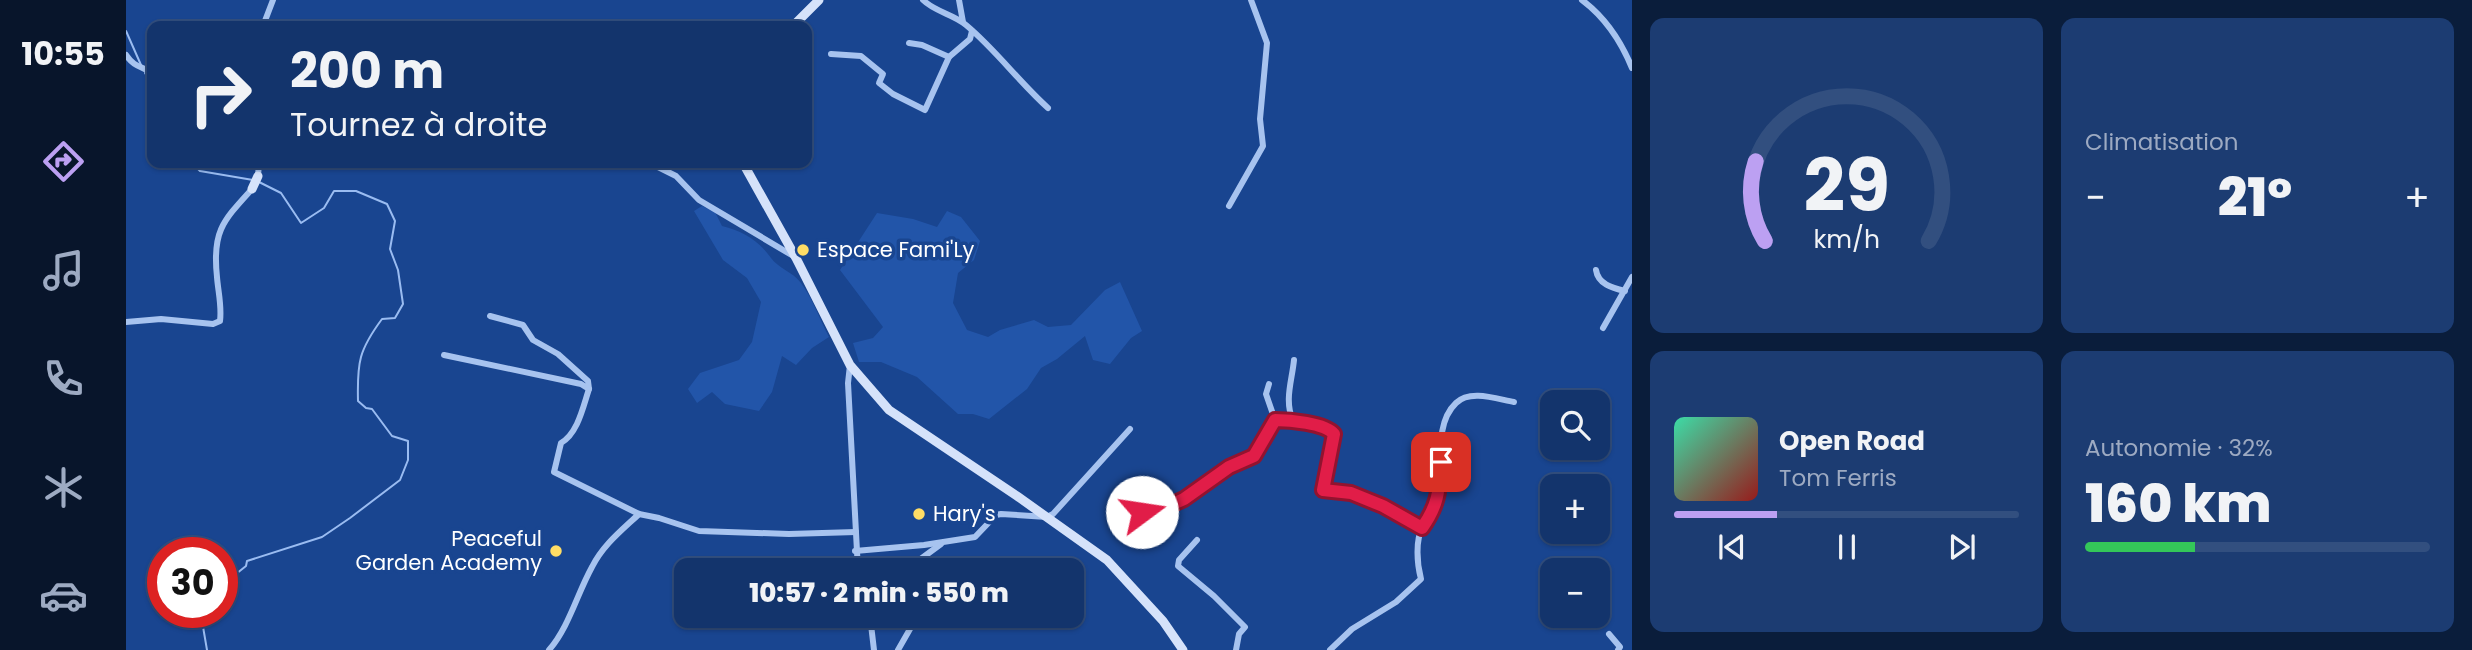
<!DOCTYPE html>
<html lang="fr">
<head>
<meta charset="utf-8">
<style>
	:root { --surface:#13346c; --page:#1c3c72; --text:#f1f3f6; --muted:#9daac2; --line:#324f7f; --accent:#bca0f2 }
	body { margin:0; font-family:Poppins,sans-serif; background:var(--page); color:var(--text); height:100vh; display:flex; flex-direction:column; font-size:26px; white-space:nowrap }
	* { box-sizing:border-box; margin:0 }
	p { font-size:23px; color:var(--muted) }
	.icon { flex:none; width:38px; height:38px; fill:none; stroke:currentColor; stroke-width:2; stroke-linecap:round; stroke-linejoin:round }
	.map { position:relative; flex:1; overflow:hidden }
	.sheet { display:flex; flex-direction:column; gap:18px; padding:18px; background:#0a1d3b; width:840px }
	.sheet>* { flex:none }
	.guide { position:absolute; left:21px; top:21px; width:665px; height:147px; border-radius:14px; box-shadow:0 2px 5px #0004,0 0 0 2px var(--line); background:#13346c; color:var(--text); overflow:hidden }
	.tools { position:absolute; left:1414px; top:390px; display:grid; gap:14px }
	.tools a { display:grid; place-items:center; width:70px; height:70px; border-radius:14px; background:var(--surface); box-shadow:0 2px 5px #0004,0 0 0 2px var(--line); font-size:35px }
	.speed { position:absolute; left:21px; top:537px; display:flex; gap:14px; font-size:35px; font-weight:700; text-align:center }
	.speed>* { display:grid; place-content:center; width:91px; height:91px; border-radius:50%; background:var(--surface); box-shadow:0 2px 5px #0004,0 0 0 2px var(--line); line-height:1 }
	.speed .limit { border:10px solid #d22; background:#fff; color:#111 }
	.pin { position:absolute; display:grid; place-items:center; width:60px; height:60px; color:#fff; margin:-30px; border-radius:14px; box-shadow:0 4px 10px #0006 }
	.me { position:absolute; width:77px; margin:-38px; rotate:76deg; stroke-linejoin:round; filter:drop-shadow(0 0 5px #0008) }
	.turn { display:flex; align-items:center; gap:24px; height:147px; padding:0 28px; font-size:32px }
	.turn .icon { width:91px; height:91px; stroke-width:2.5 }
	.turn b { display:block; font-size:49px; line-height:60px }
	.big { font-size:52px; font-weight:800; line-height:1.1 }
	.sheet .widget { flex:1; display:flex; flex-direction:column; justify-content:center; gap:10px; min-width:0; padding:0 24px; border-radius:14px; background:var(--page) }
	.sheet .dial { align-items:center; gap:0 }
	.dial svg { height:182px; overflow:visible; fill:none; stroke:var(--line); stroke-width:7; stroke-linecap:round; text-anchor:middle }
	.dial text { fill:var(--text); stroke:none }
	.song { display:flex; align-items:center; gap:21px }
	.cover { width:84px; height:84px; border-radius:10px; background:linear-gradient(135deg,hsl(160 70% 55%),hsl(0 70% 35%)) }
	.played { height:7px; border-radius:4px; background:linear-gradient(90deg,var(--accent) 30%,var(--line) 30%) }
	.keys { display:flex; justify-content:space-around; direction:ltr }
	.heat { display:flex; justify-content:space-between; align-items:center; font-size:38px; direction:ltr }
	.charge { height:10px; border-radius:5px; background:linear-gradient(90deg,#34c759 32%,var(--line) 0) }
	.sheet .tiles { flex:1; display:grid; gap:18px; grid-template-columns:repeat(2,1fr) }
	.trip { position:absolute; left:548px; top:558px; width:410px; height:70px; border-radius:14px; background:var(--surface); box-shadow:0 2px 5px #0004,0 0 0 2px var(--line); font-weight:800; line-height:70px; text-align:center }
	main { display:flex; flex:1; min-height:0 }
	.tabs { display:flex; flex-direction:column; width:126px; justify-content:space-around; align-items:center; background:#08152b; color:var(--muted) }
	.tabs .icon { width:49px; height:49px }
	.tabs .selected { color:var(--accent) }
	.tabs b { font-size:32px; color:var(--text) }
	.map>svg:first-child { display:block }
	.green { fill:#2255a9 }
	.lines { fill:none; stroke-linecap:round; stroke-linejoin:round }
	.stream { stroke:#9abcf1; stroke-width:2 }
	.street { stroke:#a7c3ef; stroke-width:6 }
	.secondary { stroke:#d5e2fa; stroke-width:9 }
	.route-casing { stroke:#92132f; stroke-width:18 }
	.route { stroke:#e11d48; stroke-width:12 }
	.poi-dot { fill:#ffdd65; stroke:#194590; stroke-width:2.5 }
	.labels { text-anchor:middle; stroke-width:7; stroke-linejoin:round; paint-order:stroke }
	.poi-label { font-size:21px; fill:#fff; stroke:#194590; text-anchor:start }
</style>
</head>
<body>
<main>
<nav class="tabs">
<b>10:55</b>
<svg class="icon selected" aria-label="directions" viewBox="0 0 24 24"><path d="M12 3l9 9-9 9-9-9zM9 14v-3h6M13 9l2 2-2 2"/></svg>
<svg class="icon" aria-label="music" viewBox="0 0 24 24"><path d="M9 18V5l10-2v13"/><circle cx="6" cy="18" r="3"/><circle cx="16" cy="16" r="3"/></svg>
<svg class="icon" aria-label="phone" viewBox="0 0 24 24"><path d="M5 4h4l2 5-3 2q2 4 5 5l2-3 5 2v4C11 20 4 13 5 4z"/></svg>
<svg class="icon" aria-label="climate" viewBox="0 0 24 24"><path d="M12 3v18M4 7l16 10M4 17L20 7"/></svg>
<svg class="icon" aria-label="car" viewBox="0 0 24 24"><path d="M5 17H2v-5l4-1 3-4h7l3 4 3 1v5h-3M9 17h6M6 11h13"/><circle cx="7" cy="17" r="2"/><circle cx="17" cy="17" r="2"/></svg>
</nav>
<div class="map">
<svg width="1506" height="650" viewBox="0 0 1506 650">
	<rect width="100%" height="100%" fill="#194590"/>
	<g class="green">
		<path d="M576,206L589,212L596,226C617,231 633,241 645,258C652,268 667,272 675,283C687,299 694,320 703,337L686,348L670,365L656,356L646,392L633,411L599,404L586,392L571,403L562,389L574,373L613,360L626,342L635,302L621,278L597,260L568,211Z"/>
		<polygon points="821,211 835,217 854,241 848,260 832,273 827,303 841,330 862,337 874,330 908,320 922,327 945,325 979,290 994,282 1016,331 1005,338 984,364 967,360 959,336 931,359 915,368 901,389 863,419 847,414 832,414 791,377 755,362 733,362 727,343 747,338 757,327 714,270 751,213 787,219 811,227"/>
	</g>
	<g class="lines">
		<g class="stream">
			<polyline points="0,31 15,65"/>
			<polyline points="19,73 26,84"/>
			<polyline points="66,163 74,171 127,180"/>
			<path d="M96,579L110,574L120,566L121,561L196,537L224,518L274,480L282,460V441L266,436L246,409L240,408L232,401C231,362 233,350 256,319L269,318L277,304L272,270L264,249L269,221L261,204L230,191H208L198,208L175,223L155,193L133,182"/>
			<polyline points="72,612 75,615 81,650"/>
		</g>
		<g class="street">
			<path d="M797,0C809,12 827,14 840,25C870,50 893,82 922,108"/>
			<polyline points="833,0 837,22"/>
			<path d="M1456,0C1480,18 1495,41 1506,68"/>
			<polyline points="137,26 147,0"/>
			<polyline points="783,43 796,45 823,57"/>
			<polyline points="705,54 735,56 757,74 753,83 767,94 799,110 823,57 844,39 846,31"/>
			<path d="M0,55C10,70 19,65 26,75"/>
			<polyline points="524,163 550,176 573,200 669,257"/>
			<polyline points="324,165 326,163"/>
			<polyline points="132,176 133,163"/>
			<polyline points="1103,206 1137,146 1134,119 1141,43 1125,0"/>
			<path d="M1470,270C1472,284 1486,288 1499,291"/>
			<path d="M364,316L397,325L407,340L432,354L462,381L463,389C457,407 452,433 435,443L428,472L513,514L533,518L573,531L663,534L730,532"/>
			<path d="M0,322L35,319L87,324L94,321C96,306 92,291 91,277C86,231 97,221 126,189"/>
			<polyline points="1477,328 1506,277"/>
			<polyline points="318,355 455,384 463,389"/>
			<path d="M1168,360C1166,381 1158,400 1167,421L1204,429L1208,434L1197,490L1225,493L1257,506L1296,528"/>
			<polyline points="724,365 722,383 732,570"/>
			<polyline points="1143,384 1140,394 1149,420 1167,421"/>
			<polyline points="996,514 1036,509 1058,499 1103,467 1128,456 1149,420"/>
			<polyline points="1071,540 1053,560 1052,566 1088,596 1119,627 1113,634 1110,650"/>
			<polyline points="729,551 798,545 849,537 870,515 875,514 921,517 927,514 1004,429"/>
			<polyline points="791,570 796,558 815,544"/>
			<polyline points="744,616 748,650"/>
			<polyline points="1483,634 1494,647 1492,650"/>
			<path d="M423,650C443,627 451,594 466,567C477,545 495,531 513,514"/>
			<polyline points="772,650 784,629 785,616"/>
			<path d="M1204,650L1226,629L1270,602L1295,579C1291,564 1289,540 1297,526C1303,516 1310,509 1313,497C1319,468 1306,426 1330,403C1344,389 1371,399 1388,402"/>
		</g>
		<g class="secondary">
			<polyline points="667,26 693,0"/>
			<polyline points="617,163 670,258 724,365 763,410 891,496 981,560 1037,621 1057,650"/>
			<polyline points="126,189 132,176"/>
		</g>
	</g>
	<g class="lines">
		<defs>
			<path id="route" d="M1016,512L1036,509L1058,499L1103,467L1128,456L1149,420C1163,420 1199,423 1208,434L1197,490L1225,493L1257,506L1296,528C1313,504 1313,490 1315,462"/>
		</defs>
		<use href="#route" class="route-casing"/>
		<use href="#route" class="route"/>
	</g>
	<g class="poi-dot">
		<circle cx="677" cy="250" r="7"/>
		<circle cx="793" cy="514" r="7"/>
		<circle cx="430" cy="551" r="7"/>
	</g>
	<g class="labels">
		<g class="poi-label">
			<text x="691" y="257">Espace Fami'Ly</text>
			<text x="807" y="521">Hary's</text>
			<text x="416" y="546" text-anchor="end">Peaceful<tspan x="416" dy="24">Garden Academy</tspan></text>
		</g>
	</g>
</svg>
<div class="tools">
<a><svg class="icon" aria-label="search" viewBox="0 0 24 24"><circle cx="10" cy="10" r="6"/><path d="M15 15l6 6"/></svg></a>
<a>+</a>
<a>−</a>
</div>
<div class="speed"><div class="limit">30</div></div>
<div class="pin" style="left:1315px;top:462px;background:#d93025"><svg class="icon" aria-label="arrive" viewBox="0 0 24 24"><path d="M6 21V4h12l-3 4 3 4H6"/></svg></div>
<svg class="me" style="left:1016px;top:512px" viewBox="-20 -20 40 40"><circle r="19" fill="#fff"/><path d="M0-13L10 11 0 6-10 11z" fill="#e11d48"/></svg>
<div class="trip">10:57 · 2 min · 550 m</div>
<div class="guide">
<div class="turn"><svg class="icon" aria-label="right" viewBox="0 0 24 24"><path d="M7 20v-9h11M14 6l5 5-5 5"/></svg><div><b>200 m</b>Tournez à droite</div></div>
</div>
</div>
<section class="sheet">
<div class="tiles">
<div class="widget dial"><svg viewBox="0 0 100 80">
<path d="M14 69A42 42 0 1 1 86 69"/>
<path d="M14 69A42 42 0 0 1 10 34" stroke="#bca0f2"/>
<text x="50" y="56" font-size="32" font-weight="700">29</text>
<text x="50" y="72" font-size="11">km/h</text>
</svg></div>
<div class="widget"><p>Climatisation</p>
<div class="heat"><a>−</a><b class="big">21°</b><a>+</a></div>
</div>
<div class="widget">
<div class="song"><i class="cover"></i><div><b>Open Road</b><p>Tom Ferris</p></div></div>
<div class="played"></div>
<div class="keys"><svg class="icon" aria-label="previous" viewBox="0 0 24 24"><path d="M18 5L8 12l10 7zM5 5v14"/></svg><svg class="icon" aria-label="pause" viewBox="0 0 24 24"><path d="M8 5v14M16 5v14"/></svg><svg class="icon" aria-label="next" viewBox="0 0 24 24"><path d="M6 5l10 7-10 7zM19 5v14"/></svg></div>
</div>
<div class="widget"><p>Autonomie · 32%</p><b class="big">160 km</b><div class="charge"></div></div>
</div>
</section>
</main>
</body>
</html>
